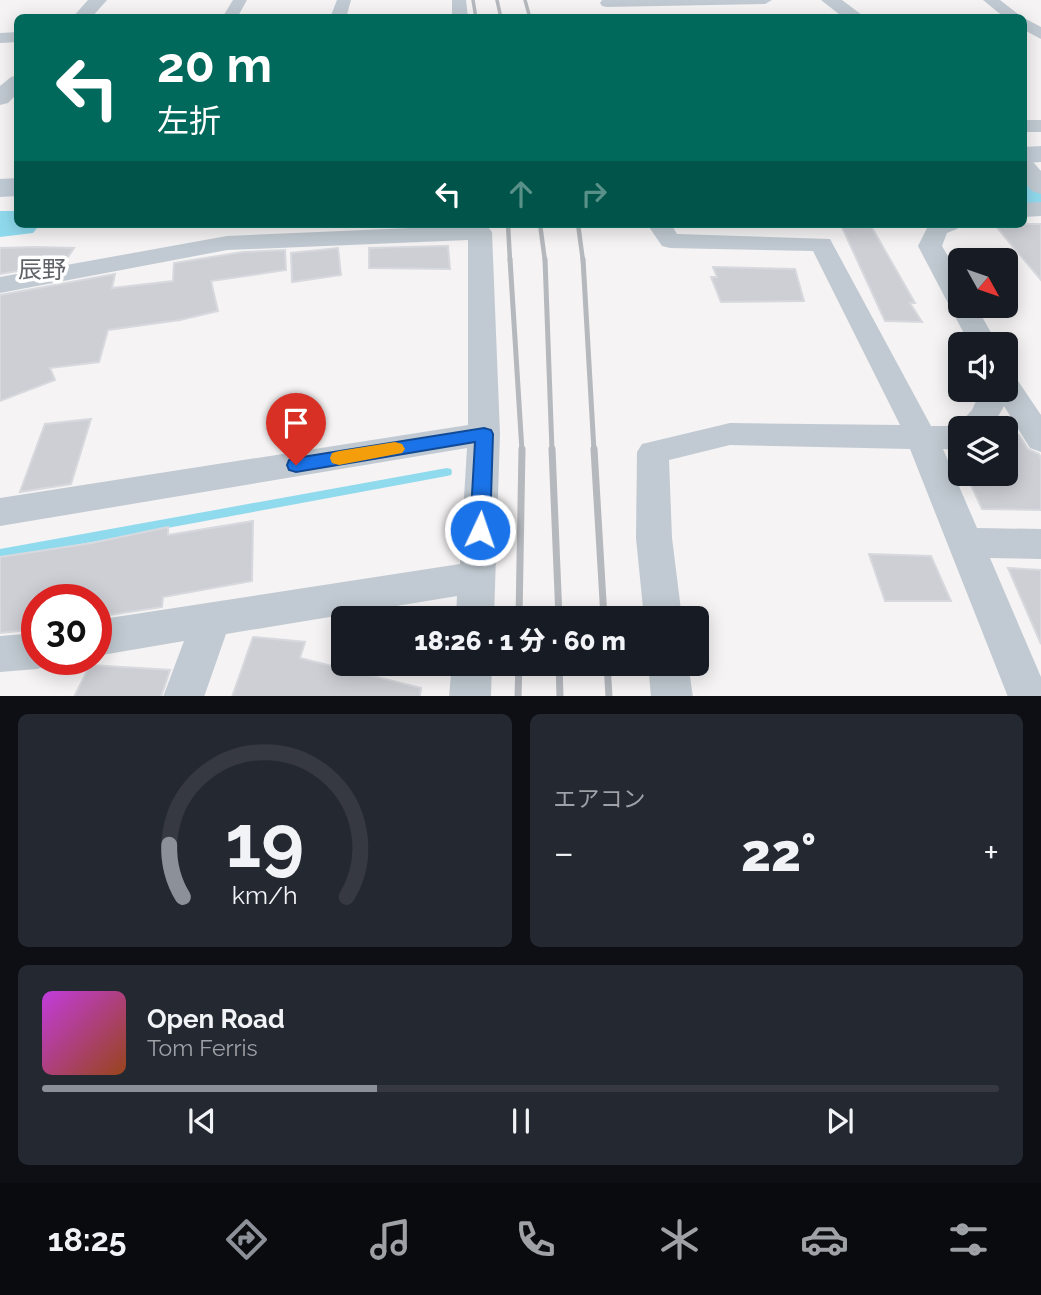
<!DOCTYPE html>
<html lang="ja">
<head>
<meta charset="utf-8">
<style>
	:root { --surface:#171b24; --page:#242831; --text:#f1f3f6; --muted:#9ea1a6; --line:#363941; --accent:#8c9099 }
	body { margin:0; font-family:Raleway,"Noto Sans JP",sans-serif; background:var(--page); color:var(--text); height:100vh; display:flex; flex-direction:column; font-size:26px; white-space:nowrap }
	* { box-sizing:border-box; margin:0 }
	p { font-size:23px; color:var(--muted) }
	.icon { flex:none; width:38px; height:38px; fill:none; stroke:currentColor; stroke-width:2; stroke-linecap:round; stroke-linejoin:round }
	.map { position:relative; height:696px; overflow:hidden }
	.panel { display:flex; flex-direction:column; gap:18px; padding:18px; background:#0d0f14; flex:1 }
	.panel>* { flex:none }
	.hud { position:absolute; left:14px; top:14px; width:1013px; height:214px; border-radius:10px; box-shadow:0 4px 18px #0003; background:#00695c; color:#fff; overflow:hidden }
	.needle { width:46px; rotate:130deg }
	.controls { position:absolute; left:948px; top:248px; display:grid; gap:14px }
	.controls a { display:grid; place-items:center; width:70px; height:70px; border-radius:10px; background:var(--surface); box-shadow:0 4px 18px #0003; font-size:35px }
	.speed { position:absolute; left:21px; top:584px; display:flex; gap:14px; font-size:35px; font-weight:700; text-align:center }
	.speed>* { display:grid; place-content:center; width:91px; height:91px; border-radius:50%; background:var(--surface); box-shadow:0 4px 18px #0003; line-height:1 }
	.speed .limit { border:10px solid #d22; background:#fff; color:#111 }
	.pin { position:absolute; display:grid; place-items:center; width:60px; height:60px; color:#fff; margin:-72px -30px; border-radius:50% 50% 50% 0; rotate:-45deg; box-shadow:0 0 7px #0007 }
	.pin .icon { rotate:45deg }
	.me { position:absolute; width:77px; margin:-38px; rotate:3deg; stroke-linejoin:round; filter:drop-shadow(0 0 5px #0008) }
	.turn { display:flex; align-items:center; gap:24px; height:147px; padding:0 28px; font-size:32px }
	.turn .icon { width:91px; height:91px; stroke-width:2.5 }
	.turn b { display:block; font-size:49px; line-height:60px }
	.lanes { display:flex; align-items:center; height:66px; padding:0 28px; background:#0003; justify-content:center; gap:35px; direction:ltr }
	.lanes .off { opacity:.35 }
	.big { font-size:52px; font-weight:800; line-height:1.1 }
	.panel .card { flex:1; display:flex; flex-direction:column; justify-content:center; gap:10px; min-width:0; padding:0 24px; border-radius:10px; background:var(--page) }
	.panel .dial { align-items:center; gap:0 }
	.dial svg { height:182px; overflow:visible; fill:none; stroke:var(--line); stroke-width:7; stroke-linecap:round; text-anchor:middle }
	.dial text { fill:var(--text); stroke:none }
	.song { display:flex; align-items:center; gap:21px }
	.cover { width:84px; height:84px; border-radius:10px; background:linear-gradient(135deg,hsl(290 70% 55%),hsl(20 70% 35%)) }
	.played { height:7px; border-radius:4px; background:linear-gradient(90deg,var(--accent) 35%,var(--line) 35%) }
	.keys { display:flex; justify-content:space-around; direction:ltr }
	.heat { display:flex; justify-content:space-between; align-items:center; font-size:38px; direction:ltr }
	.panel .tiles { flex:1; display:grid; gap:18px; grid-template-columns:1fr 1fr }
	.card:last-child { grid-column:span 2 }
	.trip { position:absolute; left:331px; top:606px; width:378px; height:70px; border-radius:10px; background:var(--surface); box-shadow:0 4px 18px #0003; font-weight:800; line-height:70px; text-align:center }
	.tabs { display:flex; height:112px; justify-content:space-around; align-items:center; background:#090b0e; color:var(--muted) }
	.tabs .icon { width:49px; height:49px }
	.tabs .current { color:var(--accent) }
	.tabs b { font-size:32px; color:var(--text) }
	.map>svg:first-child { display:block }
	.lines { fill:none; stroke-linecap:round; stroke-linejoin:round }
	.stream { fill:#90daee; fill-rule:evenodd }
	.river { fill:#90daee; fill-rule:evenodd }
	.building { fill:#cdcfd5; stroke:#d7d9de; stroke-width:2 }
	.minor { fill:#c1cad2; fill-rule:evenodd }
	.tertiary { fill:#c1cad2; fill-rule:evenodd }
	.secondary { fill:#c1cbd6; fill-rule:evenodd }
	.rail-far3 { stroke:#b5b8bd; stroke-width:3.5 }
	.rail-far2 { stroke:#b5b8bd; stroke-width:4.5 }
	.rail-far1 { stroke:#b5b8bd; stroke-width:5 }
	.rail { stroke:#b5b8bd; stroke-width:7 }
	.route { fill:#1a73e8; stroke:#114b97; stroke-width:2 }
	.slow { fill:#f59e0b }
	.labels { text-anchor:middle; stroke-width:7; stroke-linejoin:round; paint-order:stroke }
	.neighbourhood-label { font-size:24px; fill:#5f6368; stroke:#fff }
</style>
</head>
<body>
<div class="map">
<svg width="1041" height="697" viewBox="0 0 1041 697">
	<rect width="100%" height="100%" fill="#f5f3f3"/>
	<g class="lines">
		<polygon class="stream" points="447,468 451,469 452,472 451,475 447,476 0,559 0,549"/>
		<g class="river">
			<polygon points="1041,182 1041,206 1024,207 1024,183"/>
			<polygon points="0,211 18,211 18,224 40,224 33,233 0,237"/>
		</g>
	</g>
	<g class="building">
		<polygon points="994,224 1041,224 1041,280"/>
		<polygon points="841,225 871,226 915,303 910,303 922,322 885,321"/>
		<polygon points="448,246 450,269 369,268 369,248"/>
		<polygon points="34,247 74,248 64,263 0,274 0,248"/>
		<polygon points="338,248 341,275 292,282 291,253"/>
		<polygon points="285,250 286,270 211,281 218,311 180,320 108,330 99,362 50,368 55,380 0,401 0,295 115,274 112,288 173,281 174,263 243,252"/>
		<polygon points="713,267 795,269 804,301 721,302 711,277 717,277"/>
		<polygon points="91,419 71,484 20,492 45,424"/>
		<polygon points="1006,435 1019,435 1028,449 1039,454 1041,458 1041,510 982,509 966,474 1006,474"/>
		<polygon points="253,521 252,581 163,597 162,607 96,617 96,600 37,600 37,629 0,633 0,557 92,543 168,527 168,535"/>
		<polygon points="869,554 931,556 951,601 885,601"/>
		<polygon points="1008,568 1041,570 1041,644"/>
		<polygon points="253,637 305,642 300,658 421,688 420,697 232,697"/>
		<polygon points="90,665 170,670 161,697 74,697"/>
	</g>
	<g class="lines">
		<g class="minor">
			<polygon points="233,0 247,0 237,18 222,18"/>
			<polygon points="337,0 351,0 346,18 330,18"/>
			<polygon points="452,0 466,0 468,18 452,18"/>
			<polygon points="602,0 772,0 765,4 607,7 602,6 600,3"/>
			<polygon points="983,0 1000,0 1023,18 1005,18"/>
			<polygon points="1024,18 1041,27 1041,39 1024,30"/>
			<polygon points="18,32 18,42 0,43 0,33"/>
			<rect x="1024" y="120" width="17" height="12"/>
			<polygon points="1041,202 1041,216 1024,217 1024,203"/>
			<polygon points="647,224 671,224 677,234 830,239 931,426 957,426 972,410 981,390 1006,390 1006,375 1016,378 1041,415 1041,452 1030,448 1004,406 991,429 961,429 961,450 943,449 977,528 1041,529 1041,559 990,558 1041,677 1041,697 1008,697 910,449 730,445 669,460 672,538 682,618 644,618 636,538 637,452 642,444 730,423 900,425 813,251 670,248 662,246"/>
			<polygon points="929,224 961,224 957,229 947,233 942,246 961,279 961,306 976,306 998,345 970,345 918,246"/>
			<polygon points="480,225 488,227 492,232 500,434 494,618 456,618 457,596 226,634 204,697 163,697 184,641 96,656 96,620 460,564 467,448 0,526 0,498 468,425 468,240 227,250 0,293 0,277 227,236"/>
			<polygon points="37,633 37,660 53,660 51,664 37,669 0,672 0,636"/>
			<polygon points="452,663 492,663 491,697 449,697"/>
			<polygon points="648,663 688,663 693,697 651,697"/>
		</g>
		<g class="tertiary">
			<polygon points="88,0 107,0 91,18 72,18"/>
			<polygon points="821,0 842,0 866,18 844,18"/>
			<polygon points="18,75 18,93 8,103 0,105 0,86 11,77"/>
			<polygon points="1024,159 1033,162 1041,171 1041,194 1032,191 1024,182"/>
		</g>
		<g class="secondary">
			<polygon points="1041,146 1041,162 1024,163 1024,147"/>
			<polygon points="18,178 18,196 0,197 0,179"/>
		</g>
		<g class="rail-far3">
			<polyline points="473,0 476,18"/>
			<polyline points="497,0 501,18"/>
			<polyline points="525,0 530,18"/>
		</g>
		<g class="rail-far2">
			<polyline points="508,224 510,261"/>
			<polyline points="540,224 545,261"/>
			<polyline points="578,224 583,261"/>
		</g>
		<g class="rail-far1">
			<polyline points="510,259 522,451"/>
			<polyline points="545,259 552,451"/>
			<polyline points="583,259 594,451"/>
		</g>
		<g class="rail">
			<polyline points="552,449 559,618"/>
			<polyline points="594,449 604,618"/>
			<polyline points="519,618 522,449"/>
			<polyline points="559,663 560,697"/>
			<polyline points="607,663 609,697"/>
			<polyline points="518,697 519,663"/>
		</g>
	</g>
	<polygon class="route" points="484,428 491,430 493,434 490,530 487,535 480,538 473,535 470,530 475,442 296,472 289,470 287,465 289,460 296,458"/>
	<polygon class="slow" points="395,442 402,444 405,449 402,453 339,465 332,463 330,458 332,453 339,451"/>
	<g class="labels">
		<g class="neighbourhood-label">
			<text x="42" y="278">辰野</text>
		</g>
	</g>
</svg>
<div class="controls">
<a><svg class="needle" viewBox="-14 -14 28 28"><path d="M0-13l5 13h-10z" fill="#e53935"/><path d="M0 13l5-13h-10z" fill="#9ea1a6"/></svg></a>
<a><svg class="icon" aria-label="sound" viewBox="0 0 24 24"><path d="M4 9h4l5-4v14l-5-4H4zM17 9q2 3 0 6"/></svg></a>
<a><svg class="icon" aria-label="layers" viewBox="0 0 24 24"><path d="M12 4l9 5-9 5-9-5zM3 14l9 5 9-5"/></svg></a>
</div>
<div class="speed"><div class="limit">30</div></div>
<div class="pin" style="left:296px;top:465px;background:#d93025"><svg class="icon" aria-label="arrive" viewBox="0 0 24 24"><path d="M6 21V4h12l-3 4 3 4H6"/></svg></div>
<svg class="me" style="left:480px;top:530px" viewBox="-20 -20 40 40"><circle r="17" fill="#1a73e8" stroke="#fff" stroke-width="3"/><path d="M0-11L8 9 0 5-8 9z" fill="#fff"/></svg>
<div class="trip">18:26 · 1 分 · 60 m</div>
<div class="hud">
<div class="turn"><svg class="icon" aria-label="left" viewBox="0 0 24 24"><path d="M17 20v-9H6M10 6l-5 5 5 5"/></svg><div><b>20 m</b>左折</div></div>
<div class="lanes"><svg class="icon" aria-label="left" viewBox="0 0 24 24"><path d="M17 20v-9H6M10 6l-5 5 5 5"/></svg><svg class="icon off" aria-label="ahead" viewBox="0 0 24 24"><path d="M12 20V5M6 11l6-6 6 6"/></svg><svg class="icon off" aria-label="right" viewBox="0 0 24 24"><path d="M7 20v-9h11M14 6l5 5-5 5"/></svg></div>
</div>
</div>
<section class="panel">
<div class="tiles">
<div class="card dial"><svg viewBox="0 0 100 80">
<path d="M14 69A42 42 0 1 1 86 69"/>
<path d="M14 69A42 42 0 0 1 8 46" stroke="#8c9099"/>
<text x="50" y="56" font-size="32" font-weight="700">19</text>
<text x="50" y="72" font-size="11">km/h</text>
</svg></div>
<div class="card"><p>エアコン</p>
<div class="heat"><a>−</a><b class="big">22°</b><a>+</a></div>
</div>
<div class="card">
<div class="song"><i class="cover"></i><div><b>Open Road</b><p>Tom Ferris</p></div></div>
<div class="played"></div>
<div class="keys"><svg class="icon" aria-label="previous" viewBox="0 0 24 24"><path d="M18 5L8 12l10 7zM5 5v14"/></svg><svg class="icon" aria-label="pause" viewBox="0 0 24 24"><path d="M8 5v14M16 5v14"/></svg><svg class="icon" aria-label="next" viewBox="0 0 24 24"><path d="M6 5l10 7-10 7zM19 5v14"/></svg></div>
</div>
</div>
</section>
<nav class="tabs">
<b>18:25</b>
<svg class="icon current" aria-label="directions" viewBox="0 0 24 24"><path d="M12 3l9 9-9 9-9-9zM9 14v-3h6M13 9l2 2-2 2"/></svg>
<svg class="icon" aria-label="music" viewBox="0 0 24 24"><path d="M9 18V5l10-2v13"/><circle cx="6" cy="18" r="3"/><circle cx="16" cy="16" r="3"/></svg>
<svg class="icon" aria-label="phone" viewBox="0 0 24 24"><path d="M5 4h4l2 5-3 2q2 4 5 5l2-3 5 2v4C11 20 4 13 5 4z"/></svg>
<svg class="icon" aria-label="climate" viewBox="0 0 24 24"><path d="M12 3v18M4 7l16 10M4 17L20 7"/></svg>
<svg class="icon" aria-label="car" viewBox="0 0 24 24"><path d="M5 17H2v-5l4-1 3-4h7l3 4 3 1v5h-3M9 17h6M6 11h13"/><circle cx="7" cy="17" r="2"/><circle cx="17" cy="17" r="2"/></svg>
<svg class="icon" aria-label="filters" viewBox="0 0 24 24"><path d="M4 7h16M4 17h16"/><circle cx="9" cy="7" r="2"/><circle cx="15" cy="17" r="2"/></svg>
</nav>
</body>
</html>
